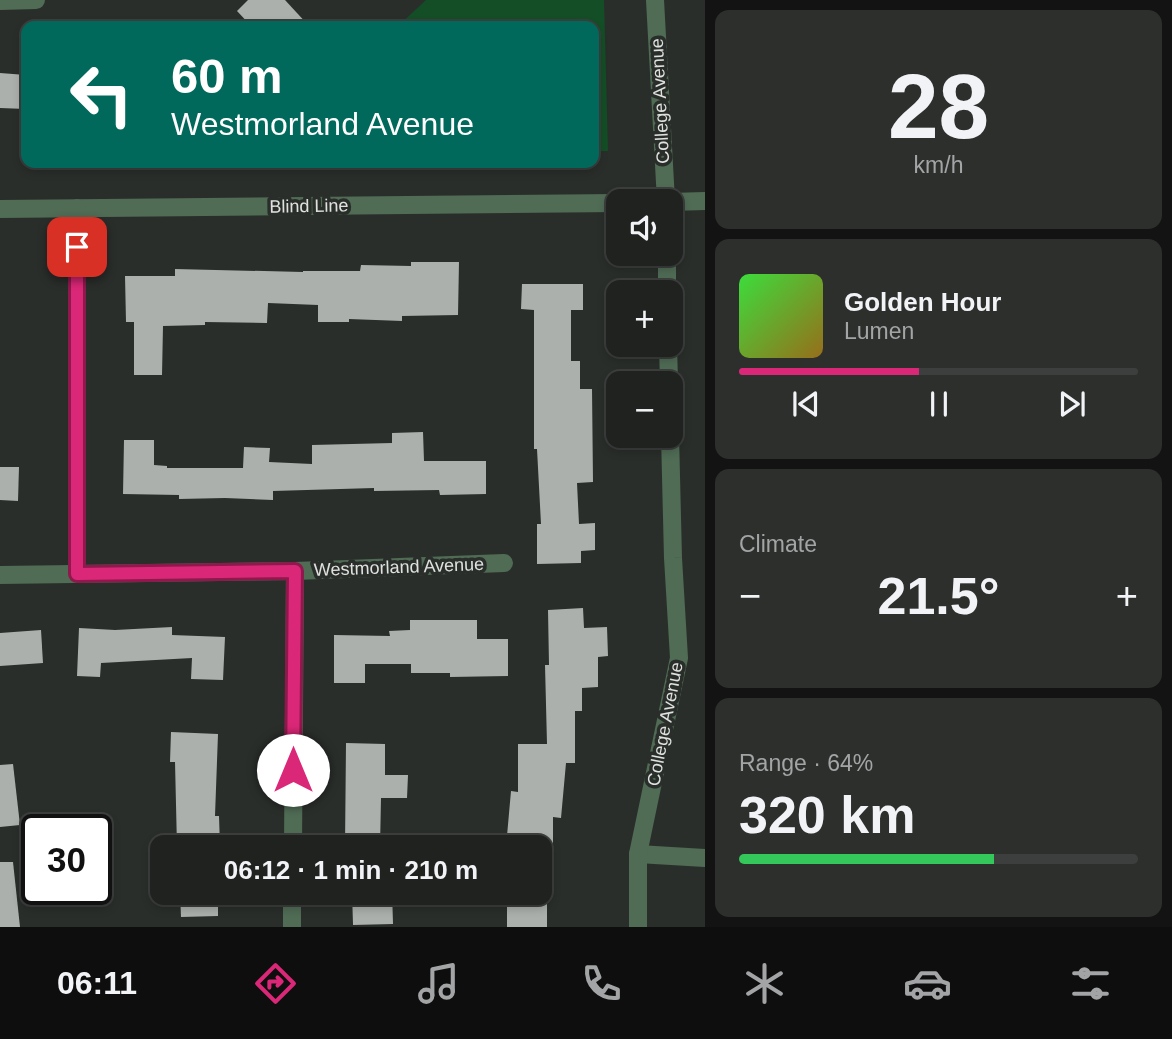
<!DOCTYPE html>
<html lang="en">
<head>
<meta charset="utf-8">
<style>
	:root { --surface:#202220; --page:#2d2f2d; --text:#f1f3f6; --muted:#a2a4a5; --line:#3d3f3e; --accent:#db2777 }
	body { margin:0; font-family:Helvetica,sans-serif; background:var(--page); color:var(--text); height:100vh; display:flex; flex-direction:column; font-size:26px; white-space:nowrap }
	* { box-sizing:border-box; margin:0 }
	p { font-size:23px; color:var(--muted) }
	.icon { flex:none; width:38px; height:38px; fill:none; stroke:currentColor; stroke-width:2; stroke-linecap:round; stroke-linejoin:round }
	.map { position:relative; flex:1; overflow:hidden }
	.panel { display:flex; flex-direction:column; gap:10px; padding:10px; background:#121312; width:467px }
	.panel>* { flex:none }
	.top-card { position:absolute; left:21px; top:21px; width:578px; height:147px; border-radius:14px; box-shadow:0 4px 10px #0003,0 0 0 2px var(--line); background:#00695c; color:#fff; overflow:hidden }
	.controls { position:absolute; left:606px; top:189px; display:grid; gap:14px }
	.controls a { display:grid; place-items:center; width:77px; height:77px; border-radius:14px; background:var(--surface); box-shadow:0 4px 10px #0003,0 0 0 2px var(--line); font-size:35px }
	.speed { position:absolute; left:21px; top:814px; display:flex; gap:14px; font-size:35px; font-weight:700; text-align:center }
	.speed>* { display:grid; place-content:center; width:91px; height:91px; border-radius:50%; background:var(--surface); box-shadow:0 4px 10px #0003,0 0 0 2px var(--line); line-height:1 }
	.speed .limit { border:4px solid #111; border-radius:10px; background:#fff; color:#111 }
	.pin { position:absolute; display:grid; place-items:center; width:60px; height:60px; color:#fff; margin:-30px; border-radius:14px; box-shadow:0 4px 10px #0006 }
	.me { position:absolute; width:77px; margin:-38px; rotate:0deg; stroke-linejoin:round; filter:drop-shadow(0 0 5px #0008) }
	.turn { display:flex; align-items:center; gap:24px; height:147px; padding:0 35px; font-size:32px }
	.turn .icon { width:91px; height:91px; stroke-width:2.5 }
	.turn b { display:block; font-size:49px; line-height:60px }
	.big { font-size:52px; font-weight:700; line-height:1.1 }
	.panel .tile { flex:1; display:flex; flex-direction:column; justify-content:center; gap:10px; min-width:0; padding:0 24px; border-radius:14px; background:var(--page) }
	.panel .dial { align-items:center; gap:0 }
	.dial b { font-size:91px; line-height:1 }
	.song { display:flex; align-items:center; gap:21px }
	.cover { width:84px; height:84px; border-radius:10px; background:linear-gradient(135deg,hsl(120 70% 55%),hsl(40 70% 35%)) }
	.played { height:7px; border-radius:4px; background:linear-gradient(90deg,var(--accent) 45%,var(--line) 45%) }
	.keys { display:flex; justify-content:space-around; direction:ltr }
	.heat { display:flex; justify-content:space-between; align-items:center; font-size:38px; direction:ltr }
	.charge { height:10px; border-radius:5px; background:linear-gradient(90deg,#34c759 64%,var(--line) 0) }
	.trip { position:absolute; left:150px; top:835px; width:402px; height:70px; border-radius:14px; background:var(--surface); box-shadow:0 4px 10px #0003,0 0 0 2px var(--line); font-weight:700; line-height:70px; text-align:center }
	.tab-bar { display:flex; height:112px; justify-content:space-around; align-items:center; background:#0d0e0d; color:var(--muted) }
	.tab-bar .icon { width:49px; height:49px }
	.tab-bar .selected { color:var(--accent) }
	.tab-bar b { font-size:32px; color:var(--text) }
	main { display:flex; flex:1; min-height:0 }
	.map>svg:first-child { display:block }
	.green { fill:#134e26 }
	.building { fill:#acb0ac }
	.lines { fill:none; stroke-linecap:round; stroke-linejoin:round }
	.minor { stroke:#506c55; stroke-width:18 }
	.route-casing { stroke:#8e194d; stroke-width:18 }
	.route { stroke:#db2777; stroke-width:12 }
	.labels { text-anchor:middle; stroke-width:7; stroke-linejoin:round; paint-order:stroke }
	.street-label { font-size:18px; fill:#dfe1df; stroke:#2a2e2b }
</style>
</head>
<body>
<main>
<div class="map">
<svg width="705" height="927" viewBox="0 0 705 927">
	<rect width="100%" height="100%" fill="#2a2e2b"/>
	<polygon class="green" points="426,0 604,0 608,151 593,151 593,26 398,26"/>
	<g class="building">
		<polygon points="248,0 285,0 309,26 251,26 237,11"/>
		<polygon points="0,73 26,75 26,109 0,108"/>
		<polygon points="411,262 459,262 458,315 402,316 402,321 349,319 349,322 318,322 318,305 268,303 267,323 205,322 205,325 163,326 162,375 134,375 134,322 126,322 125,276 175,276 175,269 303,272 303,271 360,271 361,265 411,266"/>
		<polygon points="522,284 583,284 583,310 571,310 571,361 580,361 580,389 592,389 593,482 577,483 579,524 595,523 595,550 581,551 581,563 537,564 537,524 541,524 537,449 534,449 534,310 521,309"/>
		<polygon points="423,432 424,461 486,461 486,494 440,495 439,490 374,491 374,488 273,491 273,500 225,498 179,499 179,495 123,494 124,440 154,440 154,465 167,466 167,468 243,468 244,447 270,448 269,462 312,464 312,445 392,443 392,433"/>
		<polygon points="0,467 19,467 18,501 0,500"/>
		<polygon points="583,608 584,628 607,627 608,656 598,657 598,687 582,688 582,711 575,711 575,763 566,763 561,818 553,817 553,847 506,847 511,791 518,792 518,744 547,744 545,665 549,665 548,610"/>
		<polygon points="410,620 477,620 477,639 508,639 508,676 450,677 450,673 411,673 411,664 365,664 365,683 334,683 334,635 390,636 389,631 410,630"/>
		<polygon points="172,627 172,635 225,637 223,680 191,679 192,658 101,663 100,677 77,676 79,628 115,630"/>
		<polygon points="41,630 43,663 0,666 0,633"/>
		<polygon points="171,732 218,734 215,816 219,816 220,847 177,847 175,762 170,762"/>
		<polygon points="346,743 385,744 385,775 408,775 407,798 381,798 380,847 345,847"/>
		<polygon points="13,764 20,825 0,827 0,765"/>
		<polygon points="0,862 13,862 20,927 0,927"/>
		<polygon points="180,892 218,892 218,916 181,917"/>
		<polygon points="352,892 392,892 393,924 353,925"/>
		<rect x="507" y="892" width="40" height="35"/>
	</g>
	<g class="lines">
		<g class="minor">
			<polyline points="655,0 666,201"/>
			<polyline points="0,1 36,0"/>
			<polyline points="670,202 705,201"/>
			<polyline points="0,209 618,203"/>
			<polyline points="667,254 667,292"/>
			<polyline points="668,345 669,383"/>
			<polyline points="77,574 77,208"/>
			<polyline points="0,575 295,571 504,563"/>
			<polyline points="293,847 295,571"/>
			<polyline points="638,854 705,858"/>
			<polyline points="292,927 292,892"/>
			<polyline points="638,927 638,854 679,658 673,558 670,435"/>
		</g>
	</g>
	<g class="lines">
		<defs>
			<polyline id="route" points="77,247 77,574 295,571 293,770"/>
		</defs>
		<use href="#route" class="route-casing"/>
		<use href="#route" class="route"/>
	</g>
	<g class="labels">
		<g class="street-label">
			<text transform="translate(660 101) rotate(-93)" y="6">College Avenue</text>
			<text transform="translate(309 206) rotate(-1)" y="6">Blind Line</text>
			<text transform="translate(399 567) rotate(-2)" y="6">Westmorland Avenue</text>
			<text transform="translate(665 724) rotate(-79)" y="6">College Avenue</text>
		</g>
	</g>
</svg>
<div class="controls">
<a><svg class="icon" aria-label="sound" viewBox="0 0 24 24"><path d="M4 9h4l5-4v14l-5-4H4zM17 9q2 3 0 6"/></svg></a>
<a>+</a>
<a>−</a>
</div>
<div class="speed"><div class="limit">30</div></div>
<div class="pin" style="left:77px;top:247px;background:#d93025"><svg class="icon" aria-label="arrive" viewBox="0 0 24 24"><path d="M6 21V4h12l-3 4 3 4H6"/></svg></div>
<svg class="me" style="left:293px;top:770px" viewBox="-20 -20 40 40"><circle r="19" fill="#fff"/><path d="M0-13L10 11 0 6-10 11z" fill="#db2777"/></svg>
<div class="trip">06:12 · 1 min · 210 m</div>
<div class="top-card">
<div class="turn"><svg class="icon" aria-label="left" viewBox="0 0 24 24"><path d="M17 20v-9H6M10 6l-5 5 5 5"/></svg><div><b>60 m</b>Westmorland Avenue</div></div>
</div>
</div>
<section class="panel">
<div class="tile dial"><b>28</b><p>km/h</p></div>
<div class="tile">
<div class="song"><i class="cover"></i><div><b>Golden Hour</b><p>Lumen</p></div></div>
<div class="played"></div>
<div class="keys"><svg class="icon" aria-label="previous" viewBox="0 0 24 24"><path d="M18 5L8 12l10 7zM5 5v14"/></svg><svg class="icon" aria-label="pause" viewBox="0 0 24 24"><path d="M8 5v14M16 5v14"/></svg><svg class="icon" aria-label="next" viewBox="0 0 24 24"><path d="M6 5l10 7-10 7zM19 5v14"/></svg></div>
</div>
<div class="tile"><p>Climate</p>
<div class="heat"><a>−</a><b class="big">21.5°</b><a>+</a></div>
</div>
<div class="tile"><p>Range · 64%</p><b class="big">320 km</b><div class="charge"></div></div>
</section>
</main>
<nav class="tab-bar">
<b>06:11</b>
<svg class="icon selected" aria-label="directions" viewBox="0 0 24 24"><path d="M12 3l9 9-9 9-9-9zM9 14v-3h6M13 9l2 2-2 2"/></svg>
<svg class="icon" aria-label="music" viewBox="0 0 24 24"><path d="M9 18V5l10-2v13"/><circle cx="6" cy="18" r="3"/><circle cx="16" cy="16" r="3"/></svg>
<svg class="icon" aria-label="phone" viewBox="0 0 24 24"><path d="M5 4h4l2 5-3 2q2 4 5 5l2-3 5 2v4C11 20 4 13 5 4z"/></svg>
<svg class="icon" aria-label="climate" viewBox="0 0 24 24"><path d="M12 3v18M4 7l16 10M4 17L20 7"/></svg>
<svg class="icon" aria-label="car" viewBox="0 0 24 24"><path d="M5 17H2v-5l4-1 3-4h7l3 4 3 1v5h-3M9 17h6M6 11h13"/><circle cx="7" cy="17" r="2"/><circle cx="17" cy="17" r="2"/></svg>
<svg class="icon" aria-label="filters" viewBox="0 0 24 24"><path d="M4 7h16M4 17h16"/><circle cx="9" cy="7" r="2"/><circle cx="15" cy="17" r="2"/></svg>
</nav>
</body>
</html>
